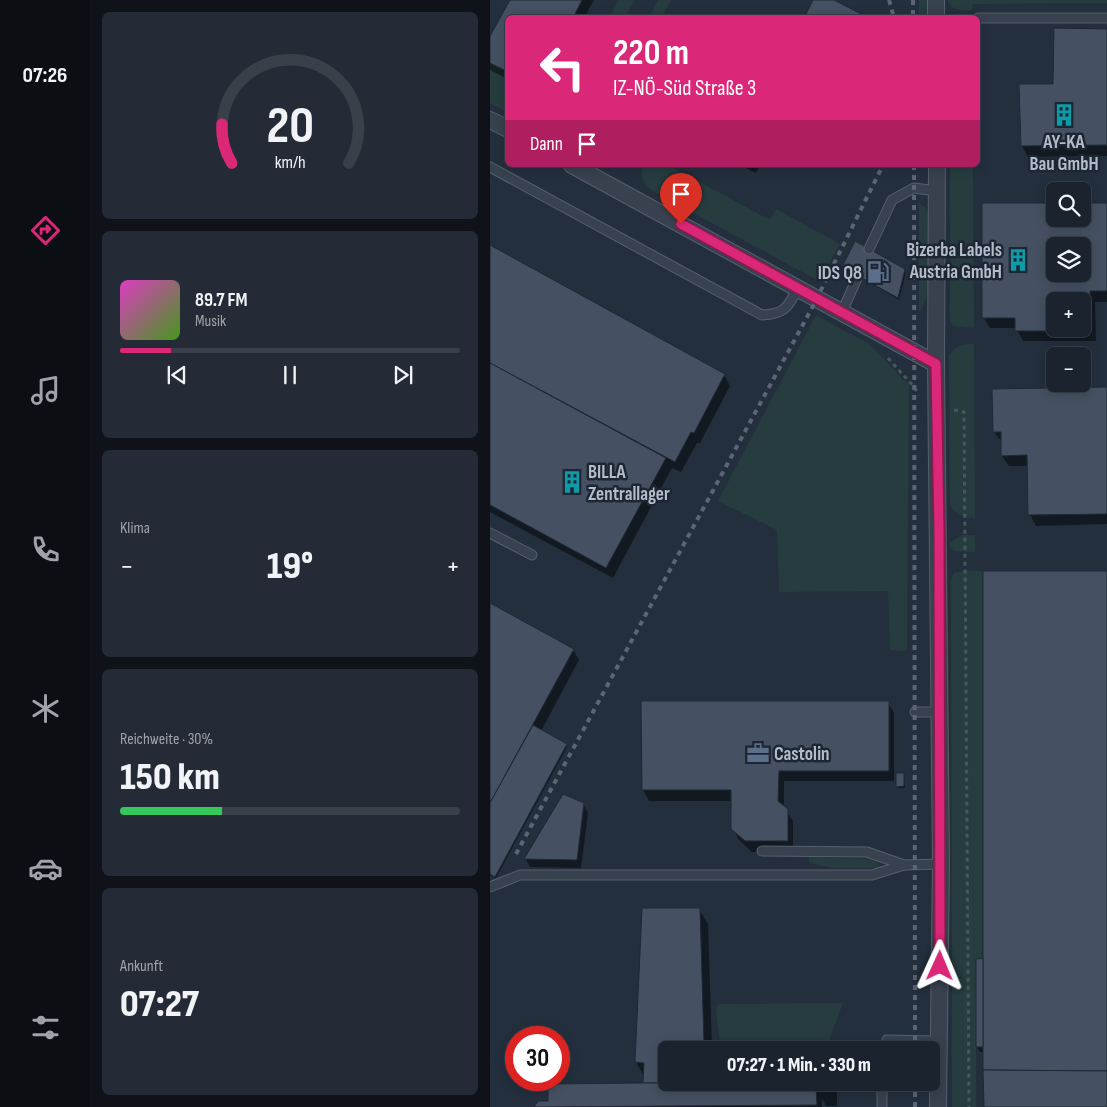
<!DOCTYPE html>
<html lang="de">
<head>
<meta charset="utf-8">
<style>
	:root { --surface:#1b232e; --page:#242b36; --text:#f1f3f6; --muted:#a0a4aa; --line:#39404a; --accent:#db2777 }
	body { margin:0; font-family:"Sofia Sans Condensed",sans-serif; background:var(--page); color:var(--text); height:100vh; display:flex; flex-direction:column; font-size:19px; white-space:nowrap }
	* { box-sizing:border-box; margin:0 }
	p { font-size:16px; color:var(--muted) }
	.icon { flex:none; width:28px; height:28px; fill:none; stroke:currentColor; stroke-width:2; stroke-linecap:round; stroke-linejoin:round }
	.map { position:relative; flex:1; overflow:hidden }
	.panel { display:flex; flex-direction:column; gap:12px; padding:12px; background:#0f1319; width:400px }
	.panel>* { flex:none }
	.guide { position:absolute; left:15px; top:15px; width:475px; height:152px; border-radius:8px; box-shadow:0 2px 12px #0003,0 0 0 1px var(--line); background:#db2777; color:#fff; overflow:hidden }
	.buttons { position:absolute; left:556px; top:182px; display:grid; gap:10px }
	.buttons a { display:grid; place-items:center; width:45px; height:45px; border-radius:8px; background:var(--surface); box-shadow:0 2px 12px #0003,0 0 0 1px var(--line); font-size:25px }
	.speed { position:absolute; left:15px; top:1026px; display:flex; gap:10px; font-size:25px; font-weight:700; text-align:center }
	.speed>* { display:grid; place-content:center; width:65px; height:65px; border-radius:50%; background:var(--surface); box-shadow:0 2px 12px #0003,0 0 0 1px var(--line); line-height:1 }
	.speed .limit { border:8px solid #d22; background:#fff; color:#111 }
	.pin { position:absolute; display:grid; place-items:center; width:42px; height:42px; color:#fff; margin:-51px -21px; border-radius:50% 50% 50% 0; rotate:-45deg; box-shadow:0 0 5px #0007 }
	.pin .icon { rotate:45deg }
	.me { position:absolute; width:55px; margin:-28px; rotate:1deg; stroke-linejoin:round; filter:drop-shadow(0 0 4px #0008) }
	.turn { display:flex; align-items:center; gap:18px; height:105px; padding:0 25px; font-size:22px }
	.turn .icon { width:65px; height:65px; stroke-width:2.5 }
	.turn b { display:block; font-size:35px; line-height:42px }
	.then { display:flex; align-items:center; height:48px; padding:0 25px; background:#0003; gap:10px; font-size:19px }
	.big { font-size:38px; font-weight:800; line-height:1.1 }
	.panel .card { flex:1; display:flex; flex-direction:column; justify-content:center; gap:8px; min-width:0; padding:0 18px; border-radius:8px; background:var(--page) }
	.panel .dial { align-items:center; gap:0 }
	.dial svg { height:130px; overflow:visible; fill:none; stroke:var(--line); stroke-width:7; stroke-linecap:round; text-anchor:middle }
	.dial text { fill:var(--text); stroke:none }
	.song { display:flex; align-items:center; gap:15px }
	.cover { width:60px; height:60px; border-radius:8px; background:linear-gradient(135deg,hsl(310 70% 55%),hsl(100 70% 35%)) }
	.played { height:5px; border-radius:2px; background:linear-gradient(90deg,var(--accent) 15%,var(--line) 15%) }
	.keys { display:flex; justify-content:space-around; direction:ltr }
	.heat { display:flex; justify-content:space-between; align-items:center; font-size:28px; direction:ltr }
	.charge { height:8px; border-radius:4px; background:linear-gradient(90deg,#34c759 30%,var(--line) 0) }
	.trip { position:absolute; left:168px; top:1041px; width:282px; height:50px; border-radius:8px; background:var(--surface); box-shadow:0 2px 12px #0003,0 0 0 1px var(--line); font-weight:800; line-height:50px; text-align:center }
	main { display:flex; flex:1; min-height:0 }
	.tabs { display:flex; flex-direction:column; width:90px; justify-content:space-around; align-items:center; background:#0b0e12; color:var(--muted) }
	.tabs .icon { width:35px; height:35px }
	.tabs .selected { color:var(--accent) }
	.tabs b { font-size:22px; color:var(--text) }
	.map>svg:first-child { display:block }
	.green { fill:#263c3f }
	.shadow { fill:#0007; fill-rule:evenodd }
	.building { fill:#455162; stroke:#1f2835; fill-rule:evenodd }
	.lines { fill:none; stroke-linecap:round; stroke-linejoin:round }
	.service-casing { stroke:#565f6c; stroke-width:11 }
	.minor-casing { stroke:#565f6c; stroke-width:18 }
	.path { stroke:#44595c; stroke-width:3; stroke-dasharray:4 4; stroke-linecap:butt }
	.service { stroke:#38414e; stroke-width:9 }
	.minor { stroke:#38414e; stroke-width:16 }
	.rail { stroke:#5a6575; stroke-width:4; stroke-dasharray:5 5; stroke-linecap:butt }
	.route-casing { stroke:#8e194d; stroke-width:12 }
	.route { stroke:#db2777; stroke-width:9 }
	.labels { text-anchor:middle; stroke-width:5; stroke-linejoin:round; paint-order:stroke }
	.poi-label { font-size:19px; font-weight:bold; fill:#b4bcc9; stroke:#1d2633; text-anchor:end }
</style>
</head>
<body>
<main>
<nav class="tabs">
<b>07:26</b>
<svg class="icon selected" aria-label="directions" viewBox="0 0 24 24"><path d="M12 3l9 9-9 9-9-9zM9 14v-3h6M13 9l2 2-2 2"/></svg>
<svg class="icon" aria-label="music" viewBox="0 0 24 24"><path d="M9 18V5l10-2v13"/><circle cx="6" cy="18" r="3"/><circle cx="16" cy="16" r="3"/></svg>
<svg class="icon" aria-label="phone" viewBox="0 0 24 24"><path d="M5 4h4l2 5-3 2q2 4 5 5l2-3 5 2v4C11 20 4 13 5 4z"/></svg>
<svg class="icon" aria-label="climate" viewBox="0 0 24 24"><path d="M12 3v18M4 7l16 10M4 17L20 7"/></svg>
<svg class="icon" aria-label="car" viewBox="0 0 24 24"><path d="M5 17H2v-5l4-1 3-4h7l3 4 3 1v5h-3M9 17h6M6 11h13"/><circle cx="7" cy="17" r="2"/><circle cx="17" cy="17" r="2"/></svg>
<svg class="icon" aria-label="filters" viewBox="0 0 24 24"><path d="M4 7h16M4 17h16"/><circle cx="9" cy="7" r="2"/><circle cx="15" cy="17" r="2"/></svg>
</nav>
<section class="panel">
<div class="card dial"><svg viewBox="0 0 100 80">
<path d="M14 69A42 42 0 1 1 86 69"/>
<path d="M14 69A42 42 0 0 1 8 45" stroke="#db2777"/>
<text x="50" y="56" font-size="32" font-weight="700">20</text>
<text x="50" y="72" font-size="11">km/h</text>
</svg></div>
<div class="card">
<div class="song"><i class="cover"></i><div><b>89.7 FM</b><p>Musik</p></div></div>
<div class="played"></div>
<div class="keys"><svg class="icon" aria-label="previous" viewBox="0 0 24 24"><path d="M18 5L8 12l10 7zM5 5v14"/></svg><svg class="icon" aria-label="pause" viewBox="0 0 24 24"><path d="M8 5v14M16 5v14"/></svg><svg class="icon" aria-label="next" viewBox="0 0 24 24"><path d="M6 5l10 7-10 7zM19 5v14"/></svg></div>
</div>
<div class="card"><p>Klima</p>
<div class="heat"><a>−</a><b class="big">19°</b><a>+</a></div>
</div>
<div class="card"><p>Reichweite · 30%</p><b class="big">150 km</b><div class="charge"></div></div>
<div class="card"><p>Ankunft</p><b class="big">07:27</b></div>
</section>
<div class="map">
<svg width="617" height="1107" viewBox="0 0 617 1107">
	<rect width="100%" height="100%" fill="#242f3e"/>
	<g class="green">
		<polygon points="129,0 145,0 135,17 119,17"/>
		<polygon points="168,0 181,0 172,17 159,17"/>
		<rect x="429" y="0" width="8" height="17"/>
		<path d="M458,0H617V3L483,4L482,10C471,10 462,12 458,0Z"/>
		<polygon points="0,63 17,72 17,112 0,103"/>
		<path d="M154,165H178L280,220L286,209L350,244L329,281L163,191C155,185 148,175 154,165Z"/>
		<polygon points="460,165 483,165 484,328 463,326 460,321"/>
		<path d="M429,203L436,208L438,216C438,241 445,294 429,312Z"/>
		<polygon points="326,315 379,344 419,385 417,651 400,650 398,591 289,592 287,530 228,501"/>
		<path d="M484,344L485,518C473,518 466,515 460,504L459,355C467,345 473,344 484,344Z"/>
		<polygon points="472,535 485,535 485,552 464,551 460,548 460,543"/>
		<polygon points="475,570 493,571 493,958 486,959 486,1107 462,1107 461,580 464,573"/>
		<polygon points="319,857 380,859 388,863 391,868 343,868 319,863"/>
		<polygon points="353,1003 338,1043 230,1044 226,1009 229,1004"/>
	</g>
	<g class="shadow">
		<polygon points="21,0 104,0 94,18 18,18 18,79 0,70 0,39"/>
		<polygon points="617,30 617,156 538,157 532,146 531,85 565,85"/>
		<polygon points="250,165 270,165 266,173"/>
		<path d="M565,204V219H592L617,204V302H605L606,341H533L526,328H500L493,317ZM565,246H592V274H565ZM565,301H592V329H565Z"/>
		<polygon points="0,246 234,375 240,386 210,443 207,443 191,472 182,468 123,578 0,512"/>
		<polygon points="354,267 414,270 416,272 409,300"/>
		<polygon points="617,389 617,524 546,526 540,515 539,466 519,466 512,456 512,442 504,432"/>
		<polygon points="617,572 617,1107 495,1107 494,1052 490,1052 487,1047 494,960"/>
		<polygon points="0,605 83,650 89,660 51,731 77,747 6,878 0,875"/>
		<polygon points="153,702 398,702 404,713 404,781 294,781 294,808 303,821 303,851 262,852 249,840 243,828 243,801 159,801 153,790"/>
		<polygon points="414,774 415,788 408,788 407,786"/>
		<polygon points="74,796 93,804 98,813 91,868 40,867 36,859"/>
		<polygon points="209,909 218,924 222,1045 338,1044 341,1050 176,1050 176,1082 347,1082 347,1106 336,1106 332,1098 332,1107 46,1107 48,1102 60,1103 155,1084 154,1076 146,1062 154,910"/>
	</g>
	<g class="building">
		<polygon points="20,0 92,0 83,18 18,18 18,72 0,63 0,36"/>
		<polygon points="323,0 344,0 379,18 314,18"/>
		<polygon points="564,28 617,29 617,145 531,146 529,84 563,84"/>
		<path d="M492,203H565V219H592V203H617V291H600V331H525V318H492ZM565,246H592V274H565ZM565,301H592V329H565Z"/>
		<polygon points="365,241 415,269 408,298 352,267"/>
		<polygon points="0,245 235,374 204,433 201,432 185,462 0,363"/>
		<polygon points="0,363 176,458 116,568 0,505"/>
		<polygon points="617,387 617,514 538,515 537,455 511,456 511,432 503,432 502,389"/>
		<polygon points="493,571 617,571 617,1071 493,1070"/>
		<polygon points="0,603 84,649 0,803"/>
		<polygon points="151,701 399,701 399,771 289,771 288,801 298,809 298,841 255,841 241,829 241,790 152,790"/>
		<polygon points="43,725 77,744 5,877 0,874 0,803"/>
		<polygon points="406,773 414,773 414,786 406,787"/>
		<polygon points="73,794 94,803 87,860 34,859"/>
		<polygon points="152,908 210,908 214,1044 338,1043 339,1050 176,1050 176,1082 339,1082 339,1091 326,1091 326,1087 188,1088 188,1091 179,1090 180,1083 153,1083 154,1063 145,1062"/>
		<polygon points="493,958 493,1047 486,1047 486,959"/>
		<polygon points="493,1070 617,1071 617,1107 494,1107"/>
		<polygon points="153,1083 180,1083 179,1090 188,1091 188,1088 326,1087 327,1105 44,1107 48,1101 58,1101 58,1084"/>
	</g>
	<g class="lines">
		<defs>
			<g id="service">
				<polyline points="488,18 617,18"/>
				<path d="M0,167L272,315C295,314 298,307 308,288"/>
				<polyline points="379,249 402,200 424,188 447,191"/>
				<polyline points="352,312 368,276"/>
				<polyline points="0,533 42,555"/>
				<polyline points="425,712 450,712"/>
				<polyline points="272,851 377,852 414,865 451,864"/>
				<polyline points="0,887 30,875 382,875 414,865"/>
				<polyline points="395,1050 397,1040 448,1041"/>
				<polyline points="392,1107 392,1082"/>
			</g>
			<g id="minor">
				<polyline points="446,0 446,18"/>
				<polyline points="0,120 18,129"/>
				<polyline points="82,165 446,364"/>
				<polyline points="447,165 446,364 451,864 448,1107"/>
			</g>
		</defs>
		<use href="#service" class="service-casing"/>
		<use href="#minor" class="minor-casing"/>
		<g class="path">
			<polyline points="398,358 424,387 429,395"/>
			<polyline points="464,410 474,412 479,1107"/>
		</g>
		<use href="#service" class="service"/>
		<use href="#minor" class="minor"/>
		<g class="rail">
			<polyline points="399,0 404,18"/>
			<polyline points="423,0 423,18"/>
			<polyline points="424,165 425,1050"/>
			<polyline points="26,854 323,306 393,165"/>
			<polyline points="425,1082 425,1107"/>
		</g>
	</g>
	<g class="lines">
		<defs>
			<polyline id="route" points="191,224 446,364 449,529 450,966"/>
		</defs>
		<use href="#route" class="route-casing"/>
		<use href="#route" class="route"/>
	</g>
	<defs>
		<symbol id="building-bare" viewBox="-9 -9 18 18"><path d="M-4-6H4V6H1V3H-1V6H-4ZM-2.5-4.3h1.7v1.8h-1.7ZM.8-4.3h1.7v1.8H.8ZM-2.5-1h1.7V.8h-1.7ZM.8-1h1.7V.8H.8Z" fill="#0f9aa8" stroke="#1d2633" stroke-width="2.5" paint-order="stroke"/></symbol>
		<symbol id="fuel-bare" viewBox="-9 -9 18 18"><path d="M-5.5-6h7V0h2V4h1.3V-2.5L3-4.5l.8-.8L6-3V5H2.5V1h-1V6h-7ZM-4.2-4.7v3.2H.2V-4.7Z" fill="#5c6f8a" stroke="#1d2633" stroke-width="2.5" paint-order="stroke"/></symbol>
		<symbol id="office-bare" viewBox="-9 -9 18 18"><path d="M-6-3h4V-5.5h4V-3h4V5H-6ZM-1-4.5V-3h2v-1.5ZM-6 0V1H6V0Z" fill="#5c6f8a" stroke="#1d2633" stroke-width="2.5" paint-order="stroke"/></symbol>
	</defs>
	<g fill-rule="evenodd">
		<use href="#building-bare" x="558" y="99" width="32" height="32"/>
		<use href="#building-bare" x="512" y="244" width="32" height="32"/>
		<use href="#fuel-bare" x="372" y="256" width="32" height="32"/>
		<use href="#building-bare" x="66" y="466" width="32" height="32"/>
		<use href="#office-bare" x="252" y="737" width="32" height="32"/>
	</g>
	<g class="labels">
		<g class="poi-label">
			<text x="574" y="148" text-anchor="middle">AY-KA<tspan x="574" dy="22">Bau GmbH</tspan></text>
			<text x="512" y="256">Bizerba Labels<tspan x="512" dy="22">Austria GmbH</tspan></text>
			<text x="372" y="279">IDS Q8</text>
			<text x="98" y="478" text-anchor="start">BILLA<tspan x="98" dy="22">Zentrallager</tspan></text>
			<text x="284" y="760" text-anchor="start">Castolin</text>
		</g>
	</g>
</svg>
<div class="buttons">
<a><svg class="icon" aria-label="search" viewBox="0 0 24 24"><circle cx="10" cy="10" r="6"/><path d="M15 15l6 6"/></svg></a>
<a><svg class="icon" aria-label="layers" viewBox="0 0 24 24"><path d="M12 4l9 5-9 5-9-5zM3 14l9 5 9-5"/></svg></a>
<a>+</a>
<a>−</a>
</div>
<div class="speed"><div class="limit">30</div></div>
<div class="pin" style="left:191px;top:224px;background:#d93025"><svg class="icon" aria-label="arrive" viewBox="0 0 24 24"><path d="M6 21V4h12l-3 4 3 4H6"/></svg></div>
<svg class="me" style="left:450px;top:966px" viewBox="-20 -20 40 40"><path d="M0-17L14 15 0 8-14 15z" fill="#db2777" stroke="#fff" stroke-width="4"/></svg>
<div class="trip">07:27 · 1 Min. · 330 m</div>
<div class="guide">
<div class="turn"><svg class="icon" aria-label="left" viewBox="0 0 24 24"><path d="M17 20v-9H6M10 6l-5 5 5 5"/></svg><div><b>220 m</b>IZ-NÖ-Süd Straße 3</div></div>
<div class="then">Dann<svg class="icon" aria-label="arrive" viewBox="0 0 24 24"><path d="M6 21V4h12l-3 4 3 4H6"/></svg></div>
</div>
</div>
</main>
</body>
</html>
